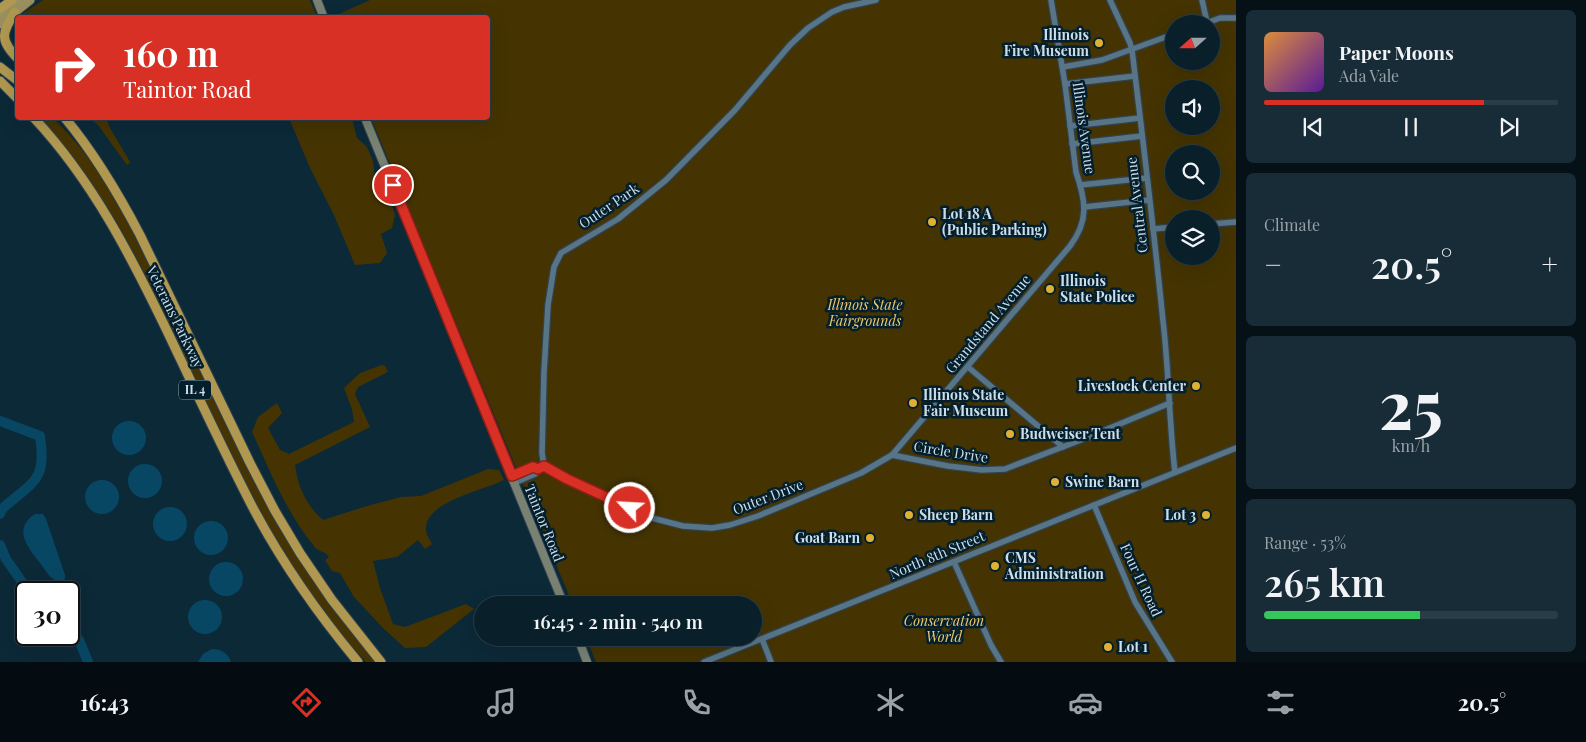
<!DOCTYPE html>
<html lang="en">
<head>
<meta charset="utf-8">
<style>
	:root { --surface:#091f2a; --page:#172c36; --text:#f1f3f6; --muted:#99a2a8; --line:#293d47; --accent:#d93025 }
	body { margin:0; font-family:"Playfair Display",serif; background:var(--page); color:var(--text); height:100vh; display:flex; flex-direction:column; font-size:19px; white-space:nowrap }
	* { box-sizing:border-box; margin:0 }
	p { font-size:16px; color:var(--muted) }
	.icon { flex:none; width:28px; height:28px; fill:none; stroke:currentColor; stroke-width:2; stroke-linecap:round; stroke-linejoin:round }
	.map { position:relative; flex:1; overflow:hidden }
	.side { display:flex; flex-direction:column; gap:10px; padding:10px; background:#051117; width:350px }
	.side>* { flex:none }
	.guide { position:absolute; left:15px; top:15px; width:475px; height:105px; border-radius:5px; box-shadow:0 5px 20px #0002,0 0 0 1px var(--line); background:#d93025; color:#fff; overflow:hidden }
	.needle { width:32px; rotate:249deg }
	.controls { position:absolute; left:1165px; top:15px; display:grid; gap:10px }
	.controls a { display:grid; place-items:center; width:55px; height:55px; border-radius:50%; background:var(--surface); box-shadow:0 5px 20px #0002,0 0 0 1px var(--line); font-size:25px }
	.speed { position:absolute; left:15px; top:581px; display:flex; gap:10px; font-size:25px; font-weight:700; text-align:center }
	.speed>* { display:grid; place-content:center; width:65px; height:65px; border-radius:50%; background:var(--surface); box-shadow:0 5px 20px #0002,0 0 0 1px var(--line); line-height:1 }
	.speed .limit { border:2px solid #111; border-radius:8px; background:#fff; color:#111 }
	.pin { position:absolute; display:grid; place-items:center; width:42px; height:42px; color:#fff; margin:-21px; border:2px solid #fff; border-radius:50%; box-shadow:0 1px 5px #0007 }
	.me { position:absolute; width:55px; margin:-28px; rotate:295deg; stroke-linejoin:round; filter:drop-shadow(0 0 4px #0008) }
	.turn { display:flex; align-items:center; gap:18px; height:105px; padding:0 25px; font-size:22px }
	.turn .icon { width:65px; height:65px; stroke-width:2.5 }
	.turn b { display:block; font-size:35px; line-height:42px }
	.big { font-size:38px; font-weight:600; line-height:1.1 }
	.side .tile { flex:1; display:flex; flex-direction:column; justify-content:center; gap:8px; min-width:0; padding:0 18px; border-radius:8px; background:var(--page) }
	.side .dial { align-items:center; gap:0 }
	.dial b { font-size:65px; line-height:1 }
	.song { display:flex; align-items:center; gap:15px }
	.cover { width:60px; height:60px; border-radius:8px; background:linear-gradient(135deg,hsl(30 70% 55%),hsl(270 70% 35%)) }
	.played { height:5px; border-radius:2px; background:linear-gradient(90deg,var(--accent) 75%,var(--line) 75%) }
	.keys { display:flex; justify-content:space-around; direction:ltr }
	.heat { display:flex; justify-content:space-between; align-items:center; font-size:28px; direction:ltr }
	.charge { height:8px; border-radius:4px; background:linear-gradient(90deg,#34c759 53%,var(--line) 0) }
	.trip { position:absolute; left:474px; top:596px; width:288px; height:50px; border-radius:25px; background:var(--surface); box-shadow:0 5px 20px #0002,0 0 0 1px var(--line); font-weight:600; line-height:50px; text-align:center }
	.menu { display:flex; height:80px; justify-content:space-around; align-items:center; background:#040c11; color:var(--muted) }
	.menu .icon { width:35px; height:35px }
	.menu .on { color:var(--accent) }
	.menu b { font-size:22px; color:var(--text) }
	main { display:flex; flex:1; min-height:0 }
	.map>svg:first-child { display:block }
	.green { fill:#453402; fill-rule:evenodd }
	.water { fill:#084764 }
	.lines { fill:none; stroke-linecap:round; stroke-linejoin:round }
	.river { stroke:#084764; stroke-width:10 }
	.minor-casing { stroke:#31424f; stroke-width:8 }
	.secondary-casing { stroke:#31424f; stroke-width:10 }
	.primary-casing { stroke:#31424f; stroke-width:11 }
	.trunk-casing { stroke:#31424f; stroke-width:11 }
	.minor { stroke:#587587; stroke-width:5.5 }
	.secondary { stroke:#798272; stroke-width:8 }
	.primary { stroke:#9a8f5e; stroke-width:9 }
	.trunk { stroke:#b09850; stroke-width:9 }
	.route-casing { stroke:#8d1f18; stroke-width:12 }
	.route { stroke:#d93025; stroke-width:9 }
	.poi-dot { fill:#dfb034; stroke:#031f2d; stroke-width:2 }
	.labels { text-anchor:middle; stroke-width:5; stroke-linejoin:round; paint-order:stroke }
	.shield { fill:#031f2d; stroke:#91a5b0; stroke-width:1 }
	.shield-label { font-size:12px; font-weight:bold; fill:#cedee8 }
	.poi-label { font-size:14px; font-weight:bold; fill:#cedee8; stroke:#031f2d; text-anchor:start }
	.street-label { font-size:14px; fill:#cedee8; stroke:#031f2d }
	.park-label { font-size:14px; font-style:italic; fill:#f1c967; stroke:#031f2d }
</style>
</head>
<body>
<main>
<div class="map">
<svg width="1236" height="662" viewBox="0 0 1236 662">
	<rect width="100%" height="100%" fill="#0c2938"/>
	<g class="green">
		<polygon points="43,0 310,0 317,17 20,17 21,15"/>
		<path d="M370,0H1236V662H596L586,638H752V605H573L371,118H488V18H330ZM1174,24H1211V61H1174ZM1174,89H1211V126H1174ZM1174,154H1211V191H1174ZM1174,219H1211V256H1174Z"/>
		<path d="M40,118H53C85,149 105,180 127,220L230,433L276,522L323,594L375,662H366C277,568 226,443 171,328C151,286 131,244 106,205C86,174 64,145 40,118Z"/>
		<polygon points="89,118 106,118 110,128 130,162 127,165 98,125"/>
		<polygon points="289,118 352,118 357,138 367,147 373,161 375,179 390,200 395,215 392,228 381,234 387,253 380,263 355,265 334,215 310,168"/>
		<path d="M382,365L385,366L388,372L358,387L355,394L370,427L295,465C298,487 306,505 323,520L367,506L401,497L421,496L488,469L499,470L504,480C485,490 423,502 426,530C426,534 430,540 432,544L425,549L418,540L397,557L373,561L380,588L393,624L405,627L466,604L474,609L426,647L405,648L383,628L354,597L340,573L332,571L325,560L329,557C324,550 318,552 314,546C286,512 270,471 252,432L258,417L277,403L282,413L268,428L280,450L289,454L354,422L352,409L344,388L360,373Z"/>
	</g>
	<g class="water">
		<circle cx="129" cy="438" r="17"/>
		<circle cx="145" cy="481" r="17"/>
		<circle cx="102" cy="497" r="17"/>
		<circle cx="170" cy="524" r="17"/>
		<path d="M35,514H43L46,519L65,575V579C61,581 61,582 57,581C50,578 45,570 41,564C28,548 12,529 35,514Z"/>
		<circle cx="211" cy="538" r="17"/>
		<circle cx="226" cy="579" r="17"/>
		<circle cx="205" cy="617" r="17"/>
		<path d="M212,649C221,649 228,653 231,662H198L203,654Z"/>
	</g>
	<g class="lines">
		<g class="river">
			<path d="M0,421L40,436C47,482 33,481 2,509L0,514"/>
			<polyline points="0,545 6,559 29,592"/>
			<polyline points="69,628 79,640 88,662"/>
		</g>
		<defs>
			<g id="minor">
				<path d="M1110,0L1130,43L1132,50C1143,140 1154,231 1163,321C1169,371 1169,422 1175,472"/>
				<polyline points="1202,0 1207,22"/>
				<polyline points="1204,24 1220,18 1236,18"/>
				<polyline points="1063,67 1102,60 1174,34"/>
				<polyline points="1065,84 1135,76"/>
				<polyline points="1070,126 1140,118"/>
				<polyline points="1072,144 1142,136"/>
				<polyline points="1080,185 1147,178"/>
				<polyline points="1084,207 1149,200"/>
				<polyline points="1211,224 1236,222"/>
				<polyline points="1153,229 1174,227"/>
				<polyline points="968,367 1063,447"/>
				<polyline points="892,455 948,466 982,470 1005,469 1086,438 1170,403"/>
				<polyline points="544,466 542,453 544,372 548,305 554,267 561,253 618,219 666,180 735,110 790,45 808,28 832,12 844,7 876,0"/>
				<path d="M512,476L533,467L538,469L544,466L567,479L652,518L683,526L712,528L730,525L758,516L861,473L892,455L1070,246C1089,221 1086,201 1076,172L1065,84L1051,0"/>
				<polyline points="514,483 535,474 538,469"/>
				<polyline points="1094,505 1135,602 1172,662"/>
				<polyline points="954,562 991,645 1001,662"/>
				<polyline points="762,639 771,662"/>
				<polyline points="704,662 1236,448"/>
			</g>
			<g id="secondary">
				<polyline points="317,0 324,18"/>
				<polyline points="365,118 564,605"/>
				<polyline points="578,638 587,662"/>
			</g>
			<g id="primary">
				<polyline points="0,14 18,0"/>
				<polyline points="0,24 30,0"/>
			</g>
			<g id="trunk">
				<polyline points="0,9 12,0"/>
				<path d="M15,12C1,34 0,40 18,59"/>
				<polyline points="0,67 18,81"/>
				<polyline points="0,81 18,99"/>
				<path d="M34,118C93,181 132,258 169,335C196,392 223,450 252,506C281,561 318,614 358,662"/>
				<path d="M65,118C95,154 118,193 140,235L250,463L275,511L300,553L332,600L381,662"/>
			</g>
		</defs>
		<use href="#minor" class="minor-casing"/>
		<use href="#secondary" class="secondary-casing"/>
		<use href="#primary" class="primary-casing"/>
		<use href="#trunk" class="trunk-casing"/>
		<use href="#minor" class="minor"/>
		<use href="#secondary" class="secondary"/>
		<use href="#primary" class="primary"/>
		<use href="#trunk" class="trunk"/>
	</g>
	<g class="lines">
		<defs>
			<polyline id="route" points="393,185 512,476 533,467 538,469 544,466 567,479 630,508"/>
		</defs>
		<use href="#route" class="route-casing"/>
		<use href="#route" class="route"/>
	</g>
	<g class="poi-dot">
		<circle cx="1099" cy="43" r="5"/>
		<circle cx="932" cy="222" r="5"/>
		<circle cx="1050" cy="289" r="5"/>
		<circle cx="1196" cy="386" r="5"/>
		<circle cx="913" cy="403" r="5"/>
		<circle cx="1010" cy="434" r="5"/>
		<circle cx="1055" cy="482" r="5"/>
		<circle cx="909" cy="515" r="5"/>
		<circle cx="1206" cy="515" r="5"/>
		<circle cx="870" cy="538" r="5"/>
		<circle cx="995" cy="566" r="5"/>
		<circle cx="1108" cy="647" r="5"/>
	</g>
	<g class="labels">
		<rect class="shield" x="179" y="380.5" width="32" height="19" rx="4"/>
		<g class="shield-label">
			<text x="195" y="394">IL 4</text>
		</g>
		<g class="poi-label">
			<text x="1089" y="40" text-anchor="end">Illinois<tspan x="1089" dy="16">Fire Museum</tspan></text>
			<text x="942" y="219">Lot 18 A<tspan x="942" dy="16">(Public Parking)</tspan></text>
			<text x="1060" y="286">Illinois<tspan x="1060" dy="16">State Police</tspan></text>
			<text x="1186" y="391" text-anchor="end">Livestock Center</text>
			<text x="923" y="400">Illinois State<tspan x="923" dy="16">Fair Museum</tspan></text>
			<text x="1020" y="439">Budweiser Tent</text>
			<text x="1065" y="487">Swine Barn</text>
			<text x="919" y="520">Sheep Barn</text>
			<text x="1196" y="520" text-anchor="end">Lot 3</text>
			<text x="860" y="543" text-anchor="end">Goat Barn</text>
			<text x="1005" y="563">CMS<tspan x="1005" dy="16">Administration</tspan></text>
			<text x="1118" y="652">Lot 1</text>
		</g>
		<g class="street-label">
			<text transform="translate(1084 128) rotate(82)" y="5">Illinois Avenue</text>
			<text transform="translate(1137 205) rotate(-97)" y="5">Central Avenue</text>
			<text transform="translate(609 206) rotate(-34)" y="5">Outer Park</text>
			<text transform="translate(175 317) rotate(64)" y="5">Veterans Parkway</text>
			<text transform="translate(988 324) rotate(-50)" y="5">Grandstand Avenue</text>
			<text transform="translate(951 452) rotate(9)" y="5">Circle Drive</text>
			<text transform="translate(768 497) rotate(-21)" y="5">Outer Drive</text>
			<text transform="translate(544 523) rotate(68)" y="5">Taintor Road</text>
			<text transform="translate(937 555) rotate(-23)" y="5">North 8th Street</text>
			<text transform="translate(1141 580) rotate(65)" y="5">Four H Road</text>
		</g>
		<g class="park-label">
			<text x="865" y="310">Illinois State<tspan x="865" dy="16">Fairgrounds</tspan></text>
			<text x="944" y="626">Conservation<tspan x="944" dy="16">World</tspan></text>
		</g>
	</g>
</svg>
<div class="controls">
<a><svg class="needle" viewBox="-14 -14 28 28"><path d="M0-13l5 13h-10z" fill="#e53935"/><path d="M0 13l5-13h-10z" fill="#99a2a8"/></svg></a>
<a><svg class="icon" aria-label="sound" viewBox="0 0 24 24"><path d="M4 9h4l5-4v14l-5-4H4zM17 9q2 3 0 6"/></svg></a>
<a><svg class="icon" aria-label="search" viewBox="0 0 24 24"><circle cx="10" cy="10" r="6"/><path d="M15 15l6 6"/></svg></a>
<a><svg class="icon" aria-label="layers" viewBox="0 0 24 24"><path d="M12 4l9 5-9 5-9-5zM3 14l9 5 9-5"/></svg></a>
</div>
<div class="speed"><div class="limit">30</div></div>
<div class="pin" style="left:393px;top:185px;background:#d93025"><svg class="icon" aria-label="arrive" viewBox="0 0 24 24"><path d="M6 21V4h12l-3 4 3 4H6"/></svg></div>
<svg class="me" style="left:630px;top:508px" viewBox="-20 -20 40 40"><circle r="17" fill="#d93025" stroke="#fff" stroke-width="3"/><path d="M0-11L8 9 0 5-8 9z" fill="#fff"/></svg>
<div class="trip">16:45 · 2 min · 540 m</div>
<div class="guide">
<div class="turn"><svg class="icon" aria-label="right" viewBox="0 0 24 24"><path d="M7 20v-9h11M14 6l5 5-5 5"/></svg><div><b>160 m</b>Taintor Road</div></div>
</div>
</div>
<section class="side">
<div class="tile">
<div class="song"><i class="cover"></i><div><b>Paper Moons</b><p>Ada Vale</p></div></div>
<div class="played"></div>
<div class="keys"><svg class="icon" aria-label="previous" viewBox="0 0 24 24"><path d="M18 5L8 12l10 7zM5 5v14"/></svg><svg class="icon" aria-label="pause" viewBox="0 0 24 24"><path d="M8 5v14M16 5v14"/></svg><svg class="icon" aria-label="next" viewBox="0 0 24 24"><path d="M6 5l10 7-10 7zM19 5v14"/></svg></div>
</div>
<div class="tile"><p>Climate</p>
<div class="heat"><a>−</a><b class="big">20.5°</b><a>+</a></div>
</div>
<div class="tile dial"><b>25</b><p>km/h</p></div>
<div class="tile"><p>Range · 53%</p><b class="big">265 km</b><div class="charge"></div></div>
</section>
</main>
<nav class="menu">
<b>16:43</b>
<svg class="icon on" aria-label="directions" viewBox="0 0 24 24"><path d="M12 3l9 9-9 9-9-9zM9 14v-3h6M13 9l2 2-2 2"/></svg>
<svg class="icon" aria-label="music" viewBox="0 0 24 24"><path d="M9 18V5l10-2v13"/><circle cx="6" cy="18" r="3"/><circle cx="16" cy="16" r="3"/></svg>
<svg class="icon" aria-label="phone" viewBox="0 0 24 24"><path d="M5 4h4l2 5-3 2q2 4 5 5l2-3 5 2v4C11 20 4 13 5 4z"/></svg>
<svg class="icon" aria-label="climate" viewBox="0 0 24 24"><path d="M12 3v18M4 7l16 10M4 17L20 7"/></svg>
<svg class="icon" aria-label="car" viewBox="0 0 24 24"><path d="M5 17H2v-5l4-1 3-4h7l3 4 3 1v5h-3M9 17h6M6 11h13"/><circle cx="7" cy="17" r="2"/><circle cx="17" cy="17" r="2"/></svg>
<svg class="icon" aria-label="filters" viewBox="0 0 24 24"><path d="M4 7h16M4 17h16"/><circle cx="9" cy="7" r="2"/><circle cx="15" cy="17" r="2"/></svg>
<b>20.5°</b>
</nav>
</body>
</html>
